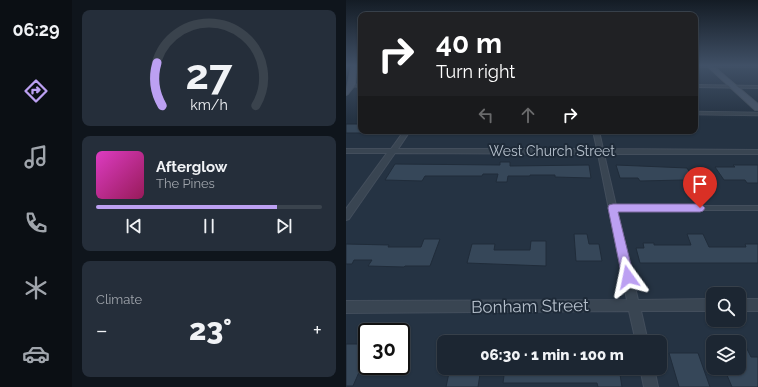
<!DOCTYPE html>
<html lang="en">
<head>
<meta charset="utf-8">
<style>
	:root { --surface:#1c2632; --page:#252e3a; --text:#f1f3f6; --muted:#a0a5ac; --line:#3a434d; --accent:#bca0f2 }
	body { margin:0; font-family:Raleway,sans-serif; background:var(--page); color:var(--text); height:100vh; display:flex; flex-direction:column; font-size:15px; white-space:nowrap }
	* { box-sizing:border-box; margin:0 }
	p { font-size:13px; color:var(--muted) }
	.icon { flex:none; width:22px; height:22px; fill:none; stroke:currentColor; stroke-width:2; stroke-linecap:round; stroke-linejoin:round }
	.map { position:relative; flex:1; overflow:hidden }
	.sheet { display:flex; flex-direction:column; gap:10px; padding:10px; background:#0f151c; width:274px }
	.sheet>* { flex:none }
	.top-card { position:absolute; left:12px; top:12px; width:340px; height:122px; border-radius:8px; box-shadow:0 1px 3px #0004,0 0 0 1px var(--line); background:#202124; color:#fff; overflow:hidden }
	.controls { position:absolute; left:360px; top:287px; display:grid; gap:8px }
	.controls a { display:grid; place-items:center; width:40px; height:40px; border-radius:8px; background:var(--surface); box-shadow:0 1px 3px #0004,0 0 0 1px var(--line); font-size:20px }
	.speed { position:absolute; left:12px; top:323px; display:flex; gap:8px; font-size:20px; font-weight:700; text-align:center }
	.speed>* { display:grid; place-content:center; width:52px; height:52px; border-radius:50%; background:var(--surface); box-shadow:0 1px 3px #0004,0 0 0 1px var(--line); line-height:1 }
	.speed .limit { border:2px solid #111; border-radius:6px; background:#fff; color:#111 }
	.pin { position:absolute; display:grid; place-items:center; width:34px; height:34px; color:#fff; margin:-41px -17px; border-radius:50% 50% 50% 0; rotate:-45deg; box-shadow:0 0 4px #0007 }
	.pin .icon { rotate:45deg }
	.me { position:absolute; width:44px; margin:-22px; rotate:348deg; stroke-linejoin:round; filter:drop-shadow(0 0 3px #0008) }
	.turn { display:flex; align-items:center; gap:14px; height:84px; padding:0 12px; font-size:18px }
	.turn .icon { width:52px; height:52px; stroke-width:2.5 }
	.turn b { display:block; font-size:28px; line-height:34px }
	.lanes { display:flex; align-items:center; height:38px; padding:0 12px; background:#0003; justify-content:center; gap:20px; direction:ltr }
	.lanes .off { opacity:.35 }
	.big { font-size:30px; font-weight:800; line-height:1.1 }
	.sheet .card { flex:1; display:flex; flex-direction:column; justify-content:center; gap:6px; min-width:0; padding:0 14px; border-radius:8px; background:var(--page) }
	.sheet .dial { align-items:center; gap:0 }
	.dial svg { height:104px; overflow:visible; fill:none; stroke:var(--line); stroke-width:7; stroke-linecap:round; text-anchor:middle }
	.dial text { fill:var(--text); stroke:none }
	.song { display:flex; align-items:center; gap:12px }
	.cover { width:48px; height:48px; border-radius:6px; background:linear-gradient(135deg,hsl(310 70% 55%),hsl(330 70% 35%)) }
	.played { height:4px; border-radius:2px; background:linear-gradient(90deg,var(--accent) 80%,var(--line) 80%) }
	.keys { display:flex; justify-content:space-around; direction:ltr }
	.heat { display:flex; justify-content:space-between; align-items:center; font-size:22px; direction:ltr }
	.trip { position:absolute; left:91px; top:335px; width:230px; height:40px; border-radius:8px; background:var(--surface); box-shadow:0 1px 3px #0004,0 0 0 1px var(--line); font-weight:800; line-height:40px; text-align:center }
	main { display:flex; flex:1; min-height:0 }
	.tab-bar { display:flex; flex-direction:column; width:72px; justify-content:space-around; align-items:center; background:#0b0f14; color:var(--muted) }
	.tab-bar .icon { width:28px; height:28px }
	.tab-bar .selected { color:var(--accent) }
	.tab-bar b { font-size:18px; color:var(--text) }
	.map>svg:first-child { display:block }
	.building { fill:#364759; stroke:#202c3a }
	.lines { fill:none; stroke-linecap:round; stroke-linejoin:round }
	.lane-far2-casing { stroke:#434e5c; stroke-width:3.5 }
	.lane-far1-casing { stroke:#434e5c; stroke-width:4.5 }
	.lane-casing { stroke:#434e5c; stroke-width:6 }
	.street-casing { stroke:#434e5c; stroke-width:2 }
	.secondary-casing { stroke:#434e5c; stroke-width:2 }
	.lane-far2 { stroke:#394552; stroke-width:2.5 }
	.lane-far1 { stroke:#394552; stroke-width:3 }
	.lane { stroke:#394552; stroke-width:4 }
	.street { fill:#394552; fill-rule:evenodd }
	.secondary { fill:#475466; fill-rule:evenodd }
	.route { fill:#bca0f2; stroke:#7a689d }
	.labels { text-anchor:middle; stroke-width:4; stroke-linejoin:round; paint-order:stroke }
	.street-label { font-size:14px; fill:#b6c0cc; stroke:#1e2a38 }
	.near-street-label { font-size:17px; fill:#b6c0cc; stroke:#1e2a38 }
</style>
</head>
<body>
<main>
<nav class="tab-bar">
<b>06:29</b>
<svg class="icon selected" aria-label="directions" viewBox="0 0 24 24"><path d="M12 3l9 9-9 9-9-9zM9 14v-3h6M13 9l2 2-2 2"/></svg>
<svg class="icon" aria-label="music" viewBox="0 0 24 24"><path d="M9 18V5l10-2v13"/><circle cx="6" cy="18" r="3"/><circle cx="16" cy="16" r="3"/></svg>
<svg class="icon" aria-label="phone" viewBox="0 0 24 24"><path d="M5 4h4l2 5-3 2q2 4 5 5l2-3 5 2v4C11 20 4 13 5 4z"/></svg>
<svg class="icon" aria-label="climate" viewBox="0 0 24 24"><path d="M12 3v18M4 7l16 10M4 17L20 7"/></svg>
<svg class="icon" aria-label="car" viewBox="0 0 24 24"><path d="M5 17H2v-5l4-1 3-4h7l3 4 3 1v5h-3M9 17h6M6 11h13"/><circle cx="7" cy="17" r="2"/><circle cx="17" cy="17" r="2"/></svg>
</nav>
<section class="sheet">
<div class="card dial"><svg viewBox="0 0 100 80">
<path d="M14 69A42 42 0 1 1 86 69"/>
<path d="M14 69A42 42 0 0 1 10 36" stroke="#bca0f2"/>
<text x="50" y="56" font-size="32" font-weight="700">27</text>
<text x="50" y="72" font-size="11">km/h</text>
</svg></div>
<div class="card">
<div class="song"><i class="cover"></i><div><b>Afterglow</b><p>The Pines</p></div></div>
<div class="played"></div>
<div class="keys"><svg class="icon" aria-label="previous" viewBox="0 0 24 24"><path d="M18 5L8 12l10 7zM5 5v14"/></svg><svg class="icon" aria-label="pause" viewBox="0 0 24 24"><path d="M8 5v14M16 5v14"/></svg><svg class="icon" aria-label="next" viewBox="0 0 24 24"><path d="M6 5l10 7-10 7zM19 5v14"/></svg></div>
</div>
<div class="card"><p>Climate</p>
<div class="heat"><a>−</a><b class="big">23°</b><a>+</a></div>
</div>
</section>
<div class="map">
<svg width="412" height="387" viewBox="0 0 412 387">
	<rect width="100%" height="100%" fill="#253343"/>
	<g class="building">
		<rect x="0" y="124" width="15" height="9"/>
		<polygon points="154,162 164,162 164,166 243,165 245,178 209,177 209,175 184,175 184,176 162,176 161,182 150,182 152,174 137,174 136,176 79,176 76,181 39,180 49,164 154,165"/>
		<polygon points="270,165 341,168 350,183 338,183 337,180 294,181 292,178 274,178"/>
		<polygon points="387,165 412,165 412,183 401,183 399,180 378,180 369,167 389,167"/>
		<polygon points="228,234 241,234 243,244 253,244 256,261 230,261"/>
		<polygon points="341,234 357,234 363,247 400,247 399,244 412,244 412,263 294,263 290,248 298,248 297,243 308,243 308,245 345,245"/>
		<polygon points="78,239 94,239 84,266 59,266 58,267 22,266 26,260 8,260 6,264 0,264 0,244 43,245 42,247 75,247"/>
		<polygon points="185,241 200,241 200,266 121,263 126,244 149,244 148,250 184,250"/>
		<polygon points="0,344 21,344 21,354 7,386 0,386"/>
		<polygon points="393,346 400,347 405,357 412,357 412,387 386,387 378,368 393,368"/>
		<polygon points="323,353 352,353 364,387 333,387"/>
		<polygon points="104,368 135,368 132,387 100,387"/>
		<polygon points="159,368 273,368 276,387 252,387 251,383 157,383"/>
	</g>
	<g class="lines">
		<defs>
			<g id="lane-far2">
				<polyline points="349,66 412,66"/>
				<polyline points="7,67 15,67"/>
				<polyline points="7,71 15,70"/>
			</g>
			<polyline id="lane-far1" points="349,113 412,114"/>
			<polyline id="lane" points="267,208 412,208"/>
			<g id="street">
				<polygon points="4,84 15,85 15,87 4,86"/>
				<polygon points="349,85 412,86 412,88 349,87"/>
				<polygon points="58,131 64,131 52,149 251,149 247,131 253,131 257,149 412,150 412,154 258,154 292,300 367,299 367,311 295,311 302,342 290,342 283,311 0,313 0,301 281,300 252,154 49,153 3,219 0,220 0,209 41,153 0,153 0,149 45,149"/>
				<rect x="393" y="299" width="19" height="12"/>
				<polygon points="294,368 308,368 312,387 298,387"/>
			</g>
			<g id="secondary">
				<path d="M6,65H12L10,67L9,85L2,94L0,95C0,92 5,67 6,65Z"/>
				<polygon points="360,65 366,65 412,104 412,110 409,110"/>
			</g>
		</defs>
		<use href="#lane-far2" class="lane-far2-casing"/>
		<use href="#lane-far1" class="lane-far1-casing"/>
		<use href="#lane" class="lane-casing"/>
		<use href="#street" class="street-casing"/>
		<use href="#secondary" class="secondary-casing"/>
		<use href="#lane-far2" class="lane-far2"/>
		<use href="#lane-far1" class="lane-far1"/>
		<use href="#lane" class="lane"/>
		<use href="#street" class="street"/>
		<use href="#secondary" class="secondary"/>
	</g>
	<linearGradient id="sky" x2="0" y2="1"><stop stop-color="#141c25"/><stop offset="0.55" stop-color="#405066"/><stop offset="1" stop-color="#405066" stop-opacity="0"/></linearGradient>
	<rect width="412" height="119" fill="url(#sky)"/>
	<polygon class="route" points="267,204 354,204 357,206 359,208 357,211 354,212 272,212 288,277 286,281 282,283 278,281 276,277 262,208 263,205"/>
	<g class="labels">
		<g class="street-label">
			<text x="206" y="156">West Church Street</text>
		</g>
		<g class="near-street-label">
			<text transform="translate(184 306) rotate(-1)" y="6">Bonham Street</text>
		</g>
	</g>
</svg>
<div class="controls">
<a><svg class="icon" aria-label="search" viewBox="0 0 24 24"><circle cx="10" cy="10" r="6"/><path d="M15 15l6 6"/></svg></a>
<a><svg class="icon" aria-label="layers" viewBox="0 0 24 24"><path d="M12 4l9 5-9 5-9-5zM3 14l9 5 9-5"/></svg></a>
</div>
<div class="speed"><div class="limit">30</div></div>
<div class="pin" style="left:354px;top:208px;background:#d93025"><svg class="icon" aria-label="arrive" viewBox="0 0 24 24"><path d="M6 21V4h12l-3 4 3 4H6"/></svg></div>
<svg class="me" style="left:282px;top:277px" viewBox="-20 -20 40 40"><path d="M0-17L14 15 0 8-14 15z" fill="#bca0f2" stroke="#fff" stroke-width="4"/></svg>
<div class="trip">06:30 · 1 min · 100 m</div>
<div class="top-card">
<div class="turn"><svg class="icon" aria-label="right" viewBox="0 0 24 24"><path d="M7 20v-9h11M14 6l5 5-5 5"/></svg><div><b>40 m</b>Turn right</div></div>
<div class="lanes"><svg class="icon off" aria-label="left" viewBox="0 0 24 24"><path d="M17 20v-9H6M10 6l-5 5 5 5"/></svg><svg class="icon off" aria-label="ahead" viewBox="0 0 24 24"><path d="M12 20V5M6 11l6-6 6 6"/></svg><svg class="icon" aria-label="right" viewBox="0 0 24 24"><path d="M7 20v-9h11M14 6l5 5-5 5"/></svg></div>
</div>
</div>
</main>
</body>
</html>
